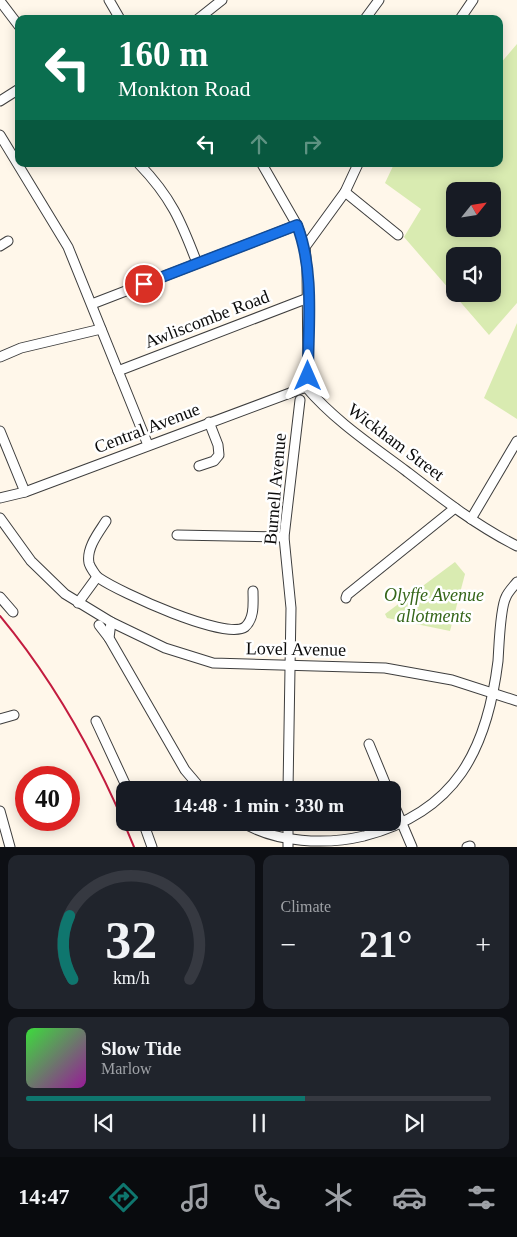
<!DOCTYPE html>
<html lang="en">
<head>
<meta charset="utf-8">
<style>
	:root { --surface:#171b24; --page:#20242c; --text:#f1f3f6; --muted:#9ea1a6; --line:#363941; --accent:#0f766e }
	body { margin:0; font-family:Georgia,serif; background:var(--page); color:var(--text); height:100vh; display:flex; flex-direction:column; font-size:19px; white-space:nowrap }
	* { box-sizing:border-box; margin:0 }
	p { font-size:16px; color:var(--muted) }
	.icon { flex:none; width:28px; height:28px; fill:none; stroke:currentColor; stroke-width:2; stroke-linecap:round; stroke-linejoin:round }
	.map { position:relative; height:847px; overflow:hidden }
	.details { display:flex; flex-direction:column; gap:8px; padding:8px; background:#0d0f14; flex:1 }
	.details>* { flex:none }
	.hud { position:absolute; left:15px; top:15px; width:488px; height:152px; border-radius:10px; box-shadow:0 2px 12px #0003; background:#0b6e4f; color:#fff; overflow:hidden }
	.needle { width:32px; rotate:60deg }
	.buttons { position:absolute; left:446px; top:182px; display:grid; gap:10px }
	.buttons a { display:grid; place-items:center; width:55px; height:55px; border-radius:10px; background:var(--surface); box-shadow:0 2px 12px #0003; font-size:25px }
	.speed { position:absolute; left:15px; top:766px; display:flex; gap:10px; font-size:25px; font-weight:700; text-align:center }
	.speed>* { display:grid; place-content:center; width:65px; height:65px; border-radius:50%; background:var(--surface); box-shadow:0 2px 12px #0003; line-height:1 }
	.speed .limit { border:8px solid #d22; background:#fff; color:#111 }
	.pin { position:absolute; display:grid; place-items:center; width:42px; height:42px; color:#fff; margin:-21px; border:2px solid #fff; border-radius:50%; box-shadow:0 1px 5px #0007 }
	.me { position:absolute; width:55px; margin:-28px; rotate:0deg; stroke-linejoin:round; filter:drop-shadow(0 0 4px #0008) }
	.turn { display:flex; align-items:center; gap:18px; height:105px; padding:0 20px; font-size:22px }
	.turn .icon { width:65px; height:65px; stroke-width:2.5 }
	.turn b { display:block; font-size:35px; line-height:42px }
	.lanes { display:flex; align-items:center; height:48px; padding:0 20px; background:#0003; justify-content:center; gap:25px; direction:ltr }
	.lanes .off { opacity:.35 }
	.big { font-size:38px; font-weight:700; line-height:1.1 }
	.details .widget { flex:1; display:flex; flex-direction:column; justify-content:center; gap:8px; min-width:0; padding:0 18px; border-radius:10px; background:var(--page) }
	.details .dial { align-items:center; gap:0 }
	.dial svg { height:130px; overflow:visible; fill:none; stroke:var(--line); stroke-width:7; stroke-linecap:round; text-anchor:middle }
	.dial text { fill:var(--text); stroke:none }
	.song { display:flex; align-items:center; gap:15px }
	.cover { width:60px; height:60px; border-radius:8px; background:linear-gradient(135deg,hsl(120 70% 55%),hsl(300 70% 35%)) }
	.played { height:5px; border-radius:2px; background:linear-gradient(90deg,var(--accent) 60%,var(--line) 60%) }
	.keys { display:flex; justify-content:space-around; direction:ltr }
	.heat { display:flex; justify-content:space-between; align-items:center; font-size:28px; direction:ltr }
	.details .tiles { flex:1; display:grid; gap:8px; grid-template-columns:1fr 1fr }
	.widget:last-child { grid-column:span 2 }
	.trip { position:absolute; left:116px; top:781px; width:285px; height:50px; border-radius:10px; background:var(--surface); box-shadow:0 2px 12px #0003; font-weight:700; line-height:50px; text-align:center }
	.tabs { display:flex; height:80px; justify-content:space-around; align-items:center; background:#090b0e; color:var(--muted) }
	.tabs .icon { width:35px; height:35px }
	.tabs .active { color:var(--accent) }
	.tabs b { font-size:22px; color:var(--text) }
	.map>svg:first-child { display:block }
	.green { fill:#d9ebb1; fill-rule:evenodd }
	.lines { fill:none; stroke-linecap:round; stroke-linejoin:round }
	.minor-casing { stroke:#3e3e3e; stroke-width:11 }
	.minor { stroke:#fff; stroke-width:9 }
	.rail { stroke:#c31c3f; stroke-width:2 }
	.route-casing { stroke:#114b97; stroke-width:12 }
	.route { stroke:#1a73e8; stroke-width:9 }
	.labels { text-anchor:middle; stroke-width:5; stroke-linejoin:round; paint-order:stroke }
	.street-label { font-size:18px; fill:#0b0b0b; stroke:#fff }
	.park-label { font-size:18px; font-style:italic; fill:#356619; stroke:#fff }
</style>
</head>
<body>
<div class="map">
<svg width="517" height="847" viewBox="0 0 517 847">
	<rect width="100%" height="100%" fill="#fff7ea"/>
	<g class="green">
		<path d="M517,44V303L489,335L404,237L421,209L385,183L394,164H499V65ZM455,191H492V229H455ZM492,256V294H455V256Z"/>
		<polygon points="517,323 517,419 484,398"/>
		<polygon points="455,562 465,574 450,631 387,618 385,614"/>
	</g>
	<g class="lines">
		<defs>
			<g id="minor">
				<polyline points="109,0 120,19"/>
				<polyline points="0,1 19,26"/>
				<polyline points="198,19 222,0"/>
				<polyline points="365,19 379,0"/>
				<polyline points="460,19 473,0"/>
				<polyline points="0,101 19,89"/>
				<polyline points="0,135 68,247 148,445"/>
				<path d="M139,164C171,197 181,221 197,263"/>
				<polyline points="262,164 297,225 305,247 307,269 308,376 306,387"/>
				<polyline points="345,192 398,235"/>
				<polyline points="0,246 8,241"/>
				<polyline points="305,247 345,192 358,164"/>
				<polyline points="92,304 297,225"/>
				<polyline points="0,357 21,348 101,329"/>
				<polyline points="118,371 308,298"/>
				<path d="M306,387C334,420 370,444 406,471C441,498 477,526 517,546"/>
				<polyline points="0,431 25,492"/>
				<polyline points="199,466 214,461 219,455 218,445 209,422"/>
				<polyline points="0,498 25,492 306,387"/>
				<polyline points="0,518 31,561 65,594 111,622 165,648 213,663 385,668 452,680 517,701"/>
				<polyline points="471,519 517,441"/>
				<path d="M106,521C99,532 86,548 89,563C90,567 96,576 99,578C119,592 226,641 245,627C255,618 253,602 253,591"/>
				<polyline points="177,535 284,537"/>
				<polyline points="0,597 13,612"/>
				<polyline points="346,598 347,595 455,508"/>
				<polyline points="78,603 97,577"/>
				<polyline points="111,622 109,638 185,770 202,790"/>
				<polyline points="99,625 109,638"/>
				<polyline points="0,719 14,715"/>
				<polyline points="96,721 128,790"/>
				<polyline points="369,744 388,790"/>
				<polyline points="288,790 291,608 284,537 300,400"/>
				<polyline points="392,800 412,847"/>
				<polyline points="0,811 10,847"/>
				<polyline points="143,822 152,847"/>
				<path d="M242,822C276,843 326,845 364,836C456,812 487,750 498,661C499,647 500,608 506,597C508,592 513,587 517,582"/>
				<polyline points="288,847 288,822"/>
				<polyline points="467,847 470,846"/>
			</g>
		</defs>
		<use href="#minor" class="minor-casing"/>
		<use href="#minor" class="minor"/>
		<path class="rail" d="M0,616C58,686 100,763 134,847"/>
	</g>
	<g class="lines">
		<defs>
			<path id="route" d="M144,284L297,225C315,272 308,327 308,376"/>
		</defs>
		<use href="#route" class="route-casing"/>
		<use href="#route" class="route"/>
	</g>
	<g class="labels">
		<g class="street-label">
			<text transform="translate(207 319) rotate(-21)" y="6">Awliscombe Road</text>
			<text transform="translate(147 428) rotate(-21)" y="6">Central Avenue</text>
			<text transform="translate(396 442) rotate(37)" y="6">Wickham Street</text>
			<text transform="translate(275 489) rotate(-85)" y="6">Burnell Avenue</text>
			<text transform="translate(296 649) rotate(1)" y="6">Lovel Avenue</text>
		</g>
		<g class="park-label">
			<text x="434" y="601">Olyffe Avenue<tspan x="434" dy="21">allotments</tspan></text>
		</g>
	</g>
</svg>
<div class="buttons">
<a><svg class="needle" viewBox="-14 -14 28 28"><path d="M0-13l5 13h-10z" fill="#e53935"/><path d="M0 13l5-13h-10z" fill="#9ea1a6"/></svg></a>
<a><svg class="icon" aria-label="sound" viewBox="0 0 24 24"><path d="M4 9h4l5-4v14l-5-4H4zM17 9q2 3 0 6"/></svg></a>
</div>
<div class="speed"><div class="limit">40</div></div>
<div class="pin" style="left:144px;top:284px;background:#d93025"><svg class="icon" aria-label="arrive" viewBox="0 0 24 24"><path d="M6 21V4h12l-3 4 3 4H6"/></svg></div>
<svg class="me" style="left:308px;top:376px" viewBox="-20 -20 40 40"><path d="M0-17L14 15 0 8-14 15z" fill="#1a73e8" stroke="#fff" stroke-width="4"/></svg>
<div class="trip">14:48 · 1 min · 330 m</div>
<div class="hud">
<div class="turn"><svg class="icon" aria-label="left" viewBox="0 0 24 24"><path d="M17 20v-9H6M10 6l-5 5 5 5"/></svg><div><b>160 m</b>Monkton Road</div></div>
<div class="lanes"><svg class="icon" aria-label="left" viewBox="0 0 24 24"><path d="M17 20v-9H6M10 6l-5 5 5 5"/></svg><svg class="icon off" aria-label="ahead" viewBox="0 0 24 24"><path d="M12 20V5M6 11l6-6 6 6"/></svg><svg class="icon off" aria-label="right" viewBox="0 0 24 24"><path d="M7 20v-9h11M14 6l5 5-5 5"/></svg></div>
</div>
</div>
<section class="details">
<div class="tiles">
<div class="widget dial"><svg viewBox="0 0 100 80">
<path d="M14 69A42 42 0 1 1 86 69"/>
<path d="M14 69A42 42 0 0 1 12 30" stroke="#0f766e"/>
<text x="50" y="56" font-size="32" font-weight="700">32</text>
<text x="50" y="72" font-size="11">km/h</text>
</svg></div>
<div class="widget"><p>Climate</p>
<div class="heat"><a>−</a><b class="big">21°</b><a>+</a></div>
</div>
<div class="widget">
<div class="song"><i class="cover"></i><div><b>Slow Tide</b><p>Marlow</p></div></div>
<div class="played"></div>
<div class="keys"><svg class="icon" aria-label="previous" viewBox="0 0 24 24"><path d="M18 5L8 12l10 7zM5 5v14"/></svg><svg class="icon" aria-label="pause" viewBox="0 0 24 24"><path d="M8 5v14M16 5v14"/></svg><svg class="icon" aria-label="next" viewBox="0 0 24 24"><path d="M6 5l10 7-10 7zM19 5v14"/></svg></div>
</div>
</div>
</section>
<nav class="tabs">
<b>14:47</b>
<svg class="icon active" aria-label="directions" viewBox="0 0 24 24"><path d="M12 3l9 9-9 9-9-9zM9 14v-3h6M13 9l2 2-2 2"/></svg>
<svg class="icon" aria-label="music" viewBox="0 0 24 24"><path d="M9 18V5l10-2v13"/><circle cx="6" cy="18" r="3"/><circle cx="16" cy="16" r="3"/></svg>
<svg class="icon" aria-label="phone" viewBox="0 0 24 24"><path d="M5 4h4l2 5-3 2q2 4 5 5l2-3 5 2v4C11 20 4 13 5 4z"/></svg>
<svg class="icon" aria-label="climate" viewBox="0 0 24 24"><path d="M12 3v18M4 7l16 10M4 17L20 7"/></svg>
<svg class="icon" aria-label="car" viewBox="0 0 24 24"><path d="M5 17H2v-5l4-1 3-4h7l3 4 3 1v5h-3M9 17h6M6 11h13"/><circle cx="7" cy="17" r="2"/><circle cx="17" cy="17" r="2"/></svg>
<svg class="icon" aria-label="filters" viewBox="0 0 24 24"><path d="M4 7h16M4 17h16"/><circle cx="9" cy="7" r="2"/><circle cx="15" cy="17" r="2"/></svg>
</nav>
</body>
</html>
